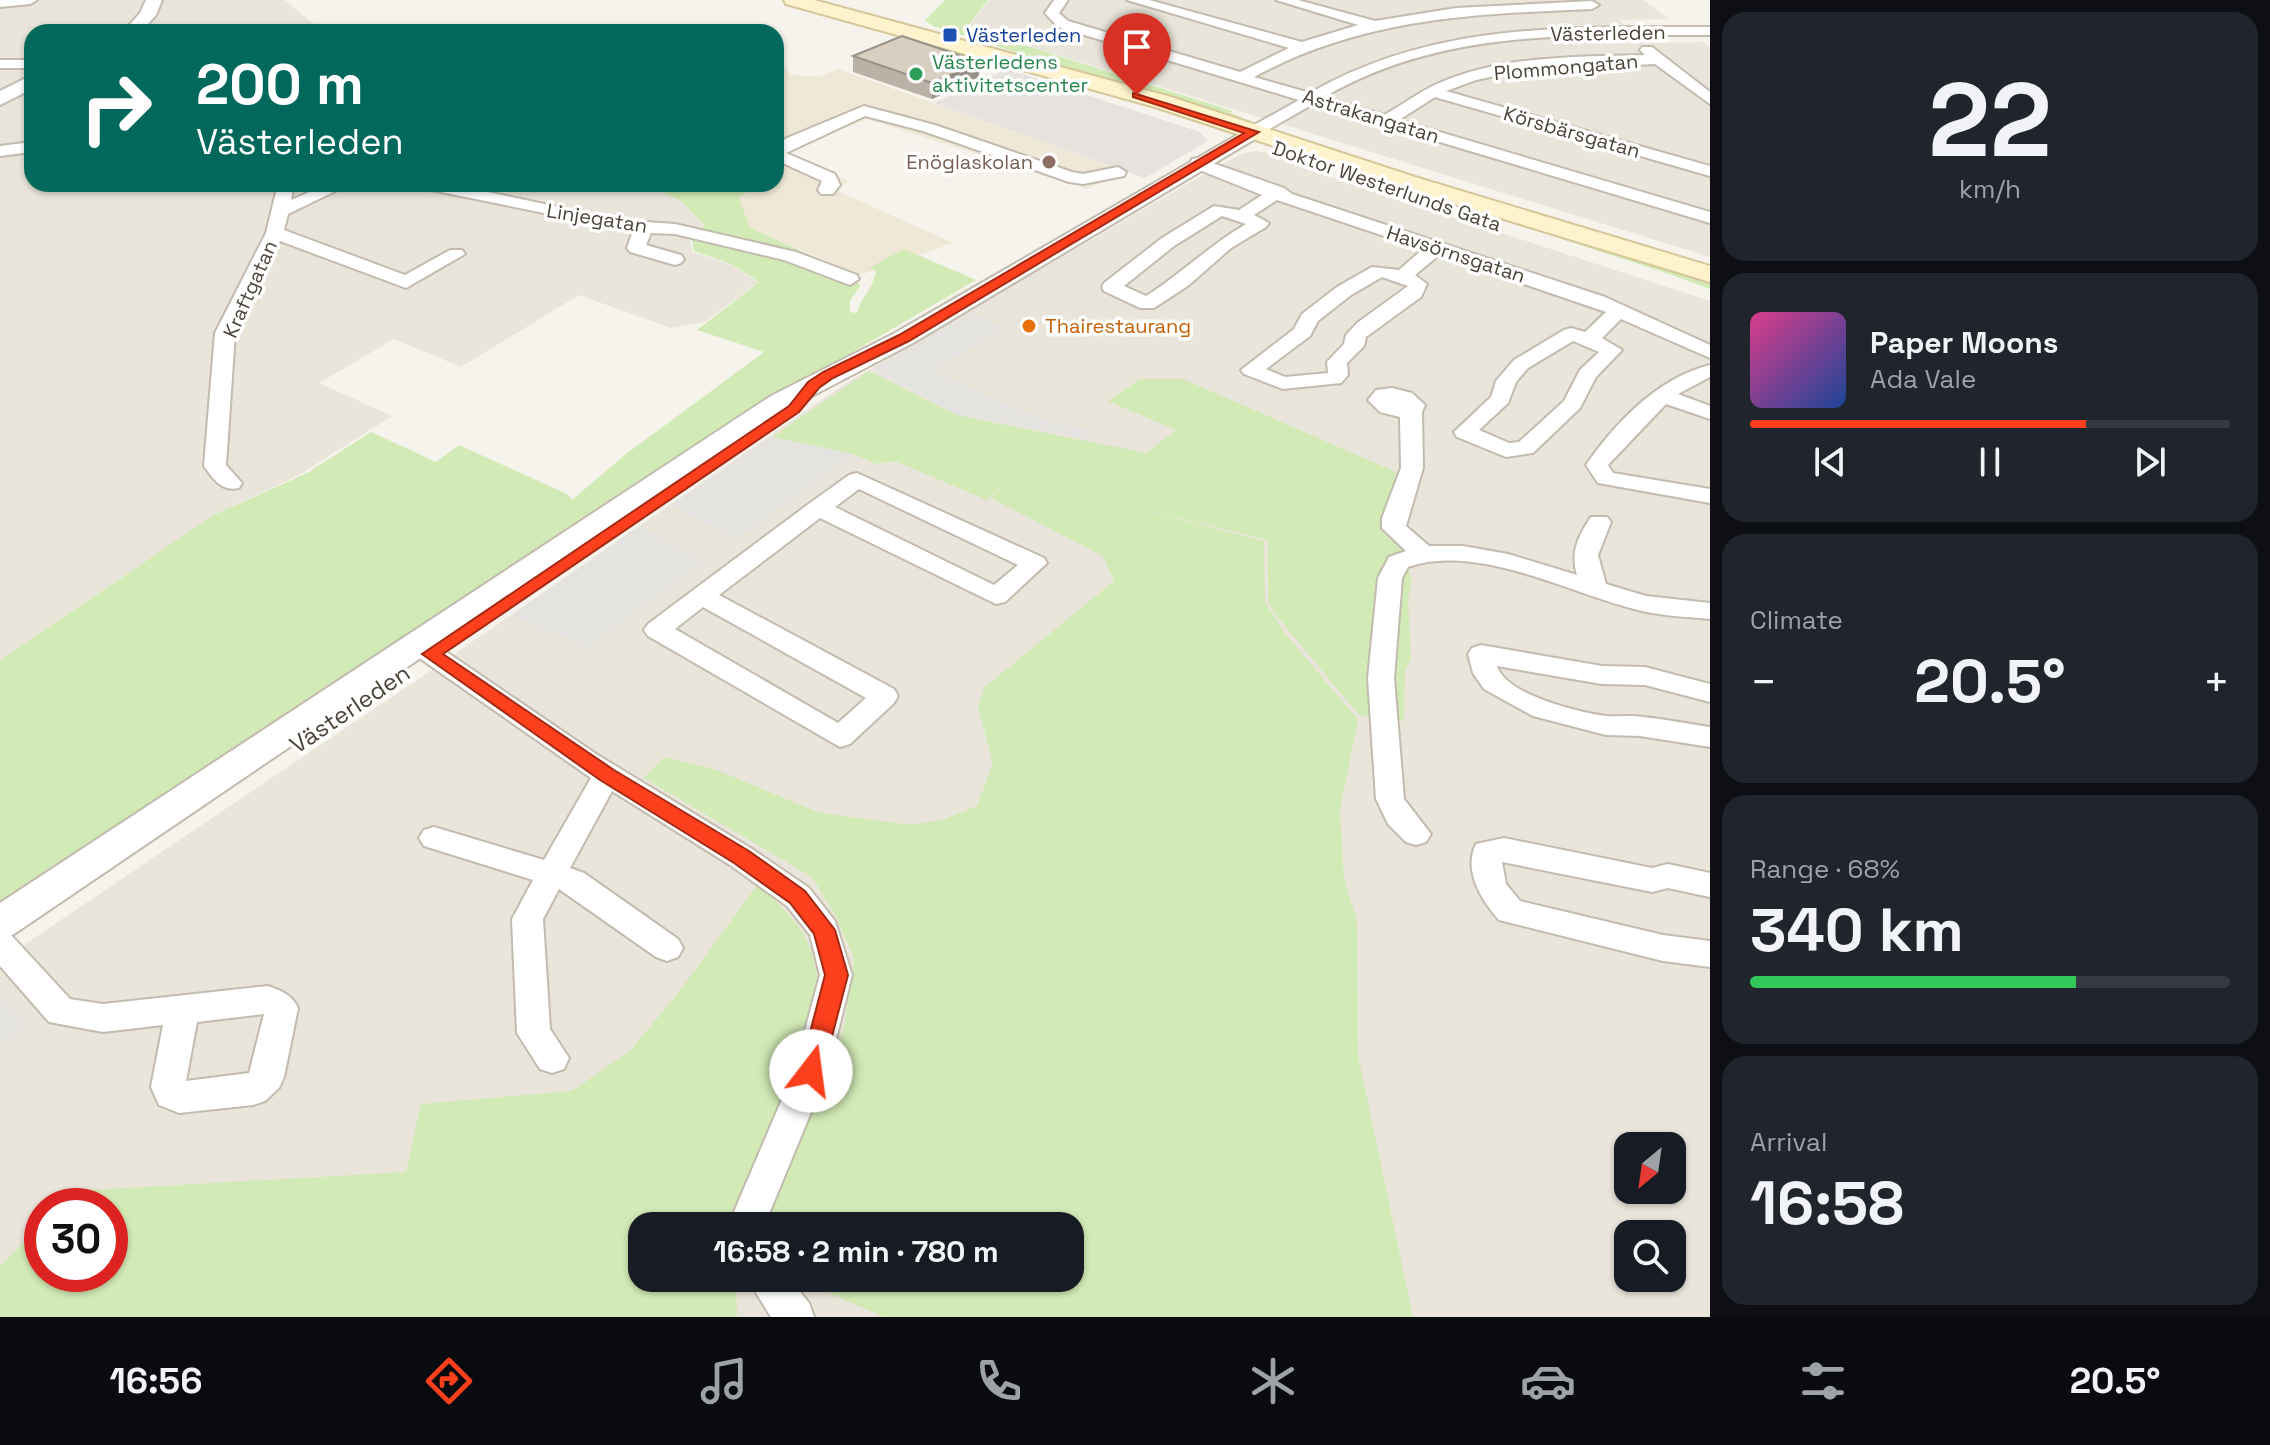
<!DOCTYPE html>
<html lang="en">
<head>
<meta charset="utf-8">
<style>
	:root { --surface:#171b24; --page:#20242c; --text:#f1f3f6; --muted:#9ea1a6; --line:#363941; --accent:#fc3f1d }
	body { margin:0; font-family:"Space Grotesk",sans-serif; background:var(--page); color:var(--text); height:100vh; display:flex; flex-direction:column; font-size:30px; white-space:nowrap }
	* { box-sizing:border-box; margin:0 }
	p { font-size:26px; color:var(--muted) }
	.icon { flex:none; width:44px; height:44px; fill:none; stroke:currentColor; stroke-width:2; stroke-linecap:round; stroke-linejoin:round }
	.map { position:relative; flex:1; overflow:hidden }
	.side { display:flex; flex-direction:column; gap:12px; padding:12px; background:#0d0f14; width:560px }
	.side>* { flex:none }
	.guide { position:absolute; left:24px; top:24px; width:760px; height:168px; border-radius:24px; box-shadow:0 2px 6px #0004; background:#00695c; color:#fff; overflow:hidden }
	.needle { width:52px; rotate:209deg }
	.buttons { position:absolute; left:1614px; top:1132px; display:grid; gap:16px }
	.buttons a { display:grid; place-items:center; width:72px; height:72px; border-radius:16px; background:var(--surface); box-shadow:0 2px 6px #0004; font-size:40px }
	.speed { position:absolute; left:24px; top:1188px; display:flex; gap:16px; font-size:40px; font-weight:700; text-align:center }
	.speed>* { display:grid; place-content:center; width:104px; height:104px; border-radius:50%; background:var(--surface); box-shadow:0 2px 6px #0004; line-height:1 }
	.speed .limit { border:12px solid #d22; background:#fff; color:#111 }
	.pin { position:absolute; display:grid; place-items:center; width:68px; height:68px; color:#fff; margin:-82px -34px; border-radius:50% 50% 50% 0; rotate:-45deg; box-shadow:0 0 8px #0007 }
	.pin .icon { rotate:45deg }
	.me { position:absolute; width:88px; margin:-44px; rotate:15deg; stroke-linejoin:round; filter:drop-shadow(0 0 6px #0008) }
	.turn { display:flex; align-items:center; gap:28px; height:168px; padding:0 40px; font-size:36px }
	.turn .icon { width:104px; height:104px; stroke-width:2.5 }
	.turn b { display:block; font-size:56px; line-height:68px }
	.big { font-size:60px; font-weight:700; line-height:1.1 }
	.side .widget { flex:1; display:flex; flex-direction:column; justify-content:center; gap:12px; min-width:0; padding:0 28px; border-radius:24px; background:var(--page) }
	.side .dial { align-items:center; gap:0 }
	.dial b { font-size:104px; line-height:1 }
	.song { display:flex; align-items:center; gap:24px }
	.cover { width:96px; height:96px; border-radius:12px; background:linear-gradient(135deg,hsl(330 70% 55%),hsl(220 70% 35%)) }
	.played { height:8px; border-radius:4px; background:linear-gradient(90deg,var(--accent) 70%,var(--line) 70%) }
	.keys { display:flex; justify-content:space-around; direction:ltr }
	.heat { display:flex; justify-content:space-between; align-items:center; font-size:44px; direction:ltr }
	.charge { height:12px; border-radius:6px; background:linear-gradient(90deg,#34c759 68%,var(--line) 0) }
	.trip { position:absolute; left:628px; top:1212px; width:456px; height:80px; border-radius:24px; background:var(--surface); box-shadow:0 2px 6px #0004; font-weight:700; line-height:80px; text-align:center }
	.tab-bar { display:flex; height:128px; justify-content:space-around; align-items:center; background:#090b0e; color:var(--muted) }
	.tab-bar .icon { width:56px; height:56px }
	.tab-bar .current { color:var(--accent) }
	.tab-bar b { font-size:36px; color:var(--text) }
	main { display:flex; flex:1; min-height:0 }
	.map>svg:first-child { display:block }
	.residential { fill:#eae5da; fill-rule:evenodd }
	.industrial { fill:#e6e2dd }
	.education { fill:#efe8d6 }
	.green { fill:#d2eab5 }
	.parking { fill:#e5e3e0 }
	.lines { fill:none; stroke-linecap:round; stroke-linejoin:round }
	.minor-casing { stroke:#c2bbae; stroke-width:4 }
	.tertiary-casing { stroke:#c2bbae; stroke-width:4 }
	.secondary-casing { stroke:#d6c79b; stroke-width:4 }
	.minor { fill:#fff; fill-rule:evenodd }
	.tertiary { fill:#fff; fill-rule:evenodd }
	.secondary { fill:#fff3cd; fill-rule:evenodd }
	.wall { fill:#bab2a6 }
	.shaded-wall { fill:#979187 }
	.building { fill:#d8cfc1; stroke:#979187; stroke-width:2 }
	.route { fill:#fc3f1d; stroke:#a42913; stroke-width:2 }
	.transit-dot { fill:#1a4fb4; stroke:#fff; stroke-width:3 }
	.leisure-dot { fill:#2e9e5b; stroke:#fff; stroke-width:3 }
	.education-dot { fill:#8d6e63; stroke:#fff; stroke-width:3 }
	.food-dot { fill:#e8710a; stroke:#fff; stroke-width:3 }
	.labels { text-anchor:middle; stroke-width:7; stroke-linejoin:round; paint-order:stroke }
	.far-street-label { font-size:20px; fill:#4b4439; stroke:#fff }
	.far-transit-label { font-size:20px; fill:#164399; stroke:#fff; text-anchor:start }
	.far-leisure-label { font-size:20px; fill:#27864d; stroke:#fff; text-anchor:start }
	.far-education-label { font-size:20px; fill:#785e54; stroke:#fff; text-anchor:end }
	.far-food-label { font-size:20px; fill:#c56008; stroke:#fff; text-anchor:start }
	.street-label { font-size:24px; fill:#4b4439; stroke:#fff }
</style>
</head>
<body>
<main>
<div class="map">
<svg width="1710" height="1317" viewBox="0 0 1710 1317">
	<rect width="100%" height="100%" fill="#f6f3ec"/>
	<g class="residential">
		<polygon points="0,0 284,0 324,32 32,32 32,184 644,184 681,201 703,225 690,241 692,252 730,264 758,282 705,322 671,328 579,295 461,367 394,339 319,383 392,416 299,475 214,515 0,660"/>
		<polygon points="989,0 1643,0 1669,19 1619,20 1646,43 1703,42 1710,47 1710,257 968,27"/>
		<path d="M1254,151L1270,153L1342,181L1710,301V1317H0V961L423,676L846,383L1194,180L1241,154ZM1628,1146H1672V1190H1628ZM42,1206H110V1274H42ZM642,1226H1070V1278H642ZM1628,1234H1672V1278H1628Z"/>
	</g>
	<polygon class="industrial" points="1007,69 1200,132 1208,141 1145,178 934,103"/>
	<polygon class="education" points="776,62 782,64 791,75 820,77 838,69 1124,171 1088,189 867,119 787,151 848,181 836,190 953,243 860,275 750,228 739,198 758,184 776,184"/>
	<g class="green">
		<polygon points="945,0 988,0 967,27 1233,111 1230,113 1245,118 1222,114 1123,82 1086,74 933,26 925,20"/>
		<polygon points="1338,166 1710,280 1710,289 1669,274"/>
		<path d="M644,184H757L739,198L750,228L855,275L860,286L850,301V312L857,313C862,295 872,292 876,271L869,268L904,249L976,280L846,356L839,364L0,916V660L214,515L307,473L371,432L436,462L459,445L567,494L572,500L626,454L764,352L697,330L759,282L731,264L694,251L692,241L704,225L681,201Z"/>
		<polygon points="869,371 956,415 1146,453 1176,430 1108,401 1140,379 1183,379 1396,472 1384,524 1403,549 1412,583 1408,599 1411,657 1405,672 1404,721 1359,715 1276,615 1268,602 1268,540 1101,499 1264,541 1265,602 1284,632 1358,720 1340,810 1344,879 1357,921 1358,1055 1413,1317 884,1317 794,1278 1070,1278 1070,1226 766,1226 844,1028 854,958 835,915 812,877 644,778 664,757 714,769 820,813 912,825 942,820 977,806 993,763 978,707 985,687 1114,581 1103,556 991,498 1009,480 987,500 895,461 877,464 853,454 772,437"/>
		<path d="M758,884C798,923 814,935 819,994L733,1226H642V1278H736L737,1317H0V1266L42,1223V1274H110V1206H59L74,1191L406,1172L421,1104L572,1091L629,1052L679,992Z"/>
	</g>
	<g class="parking">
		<polygon points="972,313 1004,329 933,370 1007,405 1061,425 1091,430 1089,439 957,414 874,369"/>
		<polygon points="772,437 853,454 737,540 670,505"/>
		<polygon points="639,526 705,561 585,650 553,630 547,634 513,614"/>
		<polygon points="0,998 28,1025 0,1046"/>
	</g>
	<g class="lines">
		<defs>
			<g id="minor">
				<polygon points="0,0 37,0 30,4 0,7"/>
				<path d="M1054,0H1068L1059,13L1068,21L1240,72L1289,48L1127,0H1149L1302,42L1358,25L1276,0H1298L1375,21L1456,8L1592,1L1599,5L1592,9C1472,14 1362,18 1254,77L1310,93C1437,20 1569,28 1710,27V35C1575,36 1445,27 1324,97L1384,115C1402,105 1419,92 1437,84C1502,55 1576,57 1645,55L1640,50L1642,47H1652L1710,92V104L1655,64L1524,70L1476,80L1446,91L1710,166V176L1435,97L1399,120L1710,212V223L1313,104L1259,135H1247V129L1299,100L1058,27L1045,13Z"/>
				<rect x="0" y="60" width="32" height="8"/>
				<polygon points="864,106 935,125 1072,172 1083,174 1118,167 1126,172 1124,176 1083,184 1069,182 923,131 865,116 786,153 835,174 840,185 833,194 821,194 818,190 822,181 776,160 776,145 787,138"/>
				<polygon points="32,142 32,152 0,156 0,146"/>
				<path d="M1198,158L1284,188L1292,194L1605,297L1710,345V358L1621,319L1602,338L1622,350L1596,377L1580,408L1533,453L1506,457L1457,437L1454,432L1491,397L1496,381L1514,360L1564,330L1571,328L1585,332L1606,312L1439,255L1415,275L1427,284L1421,297L1366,337L1364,346L1347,363L1348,375L1341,383L1283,389L1244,374L1241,370L1294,329L1302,314L1337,287L1372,267L1399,270L1423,249L1277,200L1254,215L1269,223L1266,227L1231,248L1189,285L1154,308H1140L1104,291L1102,287L1104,283L1162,238L1214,206L1239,210L1262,195L1192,167L1190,163L1192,159ZM1222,216L1246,224C1210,245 1181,274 1146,296L1124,286L1174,246ZM1382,277L1408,286L1357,323L1346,335L1344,344L1327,362L1328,373L1285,377L1266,369L1310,336L1318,321L1351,295ZM1573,341L1599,352L1580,370L1564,401L1519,442L1509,443L1479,430L1508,403L1516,382L1528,368Z"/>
				<path d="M278,184H294L291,200L328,184H350L288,214L284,230L405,275L450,250H462L465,254L406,288L280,241L235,333L226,465L242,483L239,488C222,492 213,479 204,466L215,333L266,233Z"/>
				<polygon points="418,184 450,184 619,220 675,224 796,252 857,275 859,279 850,285 784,260 675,234 651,233 646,245 681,255 684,259 681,263 675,265 630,252 627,248 633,231 426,189"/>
				<path d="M1710,365V377L1678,394L1710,406V419L1666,404L1608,465L1613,473L1710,489V503L1598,483L1586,465C1616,422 1658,378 1710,365Z"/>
				<path d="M1392,388L1412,393L1425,405L1422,412L1423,468L1406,526L1429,546H1463L1508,554L1577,575C1570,553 1578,536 1591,517H1607L1611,522L1598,555L1606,584L1646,596L1710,603V619C1688,617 1664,616 1642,611C1573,595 1478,542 1408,567L1402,578L1394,678L1404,799L1431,834L1426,842L1416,845L1406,842L1388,824L1376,799L1368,678L1378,578L1389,557L1406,551L1382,528V518L1401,468L1400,417L1380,412L1368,400L1376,390Z"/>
				<path d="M857,473L1044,558L1047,563L1005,602L996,604L820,518L719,595L894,689L898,696L894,703L850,744L840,747L648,636L644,630L648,624L810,503L849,475ZM859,489L1018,565L994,585L835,507ZM703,607L866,698L838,723L675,629Z"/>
				<polygon points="417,635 426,638 596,754 752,849 809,888 835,921 852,975 828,1071 764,1226 728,1226 794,1071 820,975 810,935 787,906 730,865 612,791 570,868 584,873 678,939 683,948 678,957 667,961 656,957 559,889 543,919 550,1029 569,1058 564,1069 552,1073 540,1069 517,1033 512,919 533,880 424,846 419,838 424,830 434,827 544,860 591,778 408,650 404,644 408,638"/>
				<path d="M1481,645L1602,666L1645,667L1710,684V702L1645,685L1602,684L1497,666C1506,695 1578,712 1606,716C1618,717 1630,715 1643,717C1665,719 1688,724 1710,727V747L1640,736L1606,735L1533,716L1484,689L1473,673L1468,654L1472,648Z"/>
				<path d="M1504,838L1652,868L1668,864L1710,873V897L1668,888L1652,892L1502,862L1506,884L1520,901L1663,935L1710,941V967L1663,961L1499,920C1481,900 1463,870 1476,844Z"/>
				<path d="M0,931L11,935L70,999L103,1004L268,986C282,991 292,995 298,1008L284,1077L279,1088L265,1101L253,1105L179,1113L159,1105L151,1087L163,1025L103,1032L49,1022L0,966ZM264,1014L249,1073L186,1081L197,1022Z"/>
				<polygon points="747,1278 789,1278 809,1303 814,1317 771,1317"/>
			</g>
			<g id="tertiary">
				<polygon points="146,0 162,0 156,15 141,32 123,32 140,13"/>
				<polygon points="32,75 32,89 0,105 0,91"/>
				<polygon points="1253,126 1263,132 1260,136 913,343 789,408 14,934 0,939 0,903 771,396 895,333"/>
			</g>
			<polygon id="secondary" points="784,0 814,0 1171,97 1415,177 1710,266 1710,282 1399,187 1155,107 786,4"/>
		</defs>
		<use href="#minor" class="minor-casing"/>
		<use href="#tertiary" class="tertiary-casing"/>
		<use href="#secondary" class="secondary-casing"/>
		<use href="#minor" class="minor"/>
		<use href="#tertiary" class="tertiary"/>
		<use href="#secondary" class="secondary"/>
	</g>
	<polygon class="wall" points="853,56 979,77 932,99 853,72"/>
	<polygon class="shaded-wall" points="980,62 979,77 932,99 932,83"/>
	<polygon class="building" points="902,36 980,62 932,83 853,56"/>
	<polygon class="route" points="1133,93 1259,132 909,341 833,378 819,388 799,412 443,654 614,770 749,851 805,891 835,930 848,975 823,1071 820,1078 811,1081 803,1078 800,1071 825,975 814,934 790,903 734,863 600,780 422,654 789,406 808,382 823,372 899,335 1244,133 1133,97"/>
	<rect class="transit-dot" x="942" y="27" width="16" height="16" rx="4"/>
	<circle class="leisure-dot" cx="916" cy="74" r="8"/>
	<circle class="education-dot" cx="1049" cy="162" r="8"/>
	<circle class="food-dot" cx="1029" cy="326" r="8"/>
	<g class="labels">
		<g class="far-street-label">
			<text transform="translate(1608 33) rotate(-1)" y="7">Västerleden</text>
			<text transform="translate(1566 67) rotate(-5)" y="7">Plommongatan</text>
			<text transform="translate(1371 116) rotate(17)" y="7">Astrakangatan</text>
			<text transform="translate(1572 132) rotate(16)" y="7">Körsbärsgatan</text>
			<text transform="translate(1387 186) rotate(19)" y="7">Doktor Westerlunds Gata</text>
			<text transform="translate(597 218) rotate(9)" y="7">Linjegatan</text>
			<text transform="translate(1456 254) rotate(18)" y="7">Havsörnsgatan</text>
			<text transform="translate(250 289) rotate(-66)" y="7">Kraftgatan</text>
		</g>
		<g class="far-transit-label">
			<text x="966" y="42">Västerleden</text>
		</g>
		<g class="far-leisure-label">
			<text x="932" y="69">Västerledens<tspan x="932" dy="23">aktivitetscenter</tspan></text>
		</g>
		<g class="far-education-label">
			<text x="1033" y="169">Enöglaskolan</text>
		</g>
		<g class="far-food-label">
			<text x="1045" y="333">Thairestaurang</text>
		</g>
		<g class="street-label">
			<text transform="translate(350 709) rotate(-34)" y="8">Västerleden</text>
		</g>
	</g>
</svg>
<div class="buttons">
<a><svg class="needle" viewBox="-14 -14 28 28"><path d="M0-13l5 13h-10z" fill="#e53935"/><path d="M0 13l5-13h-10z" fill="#9ea1a6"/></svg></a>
<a><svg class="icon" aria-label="search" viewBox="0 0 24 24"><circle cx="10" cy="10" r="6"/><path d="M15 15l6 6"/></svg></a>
</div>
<div class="speed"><div class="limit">30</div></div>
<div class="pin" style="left:1137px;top:95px;background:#d93025"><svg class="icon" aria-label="arrive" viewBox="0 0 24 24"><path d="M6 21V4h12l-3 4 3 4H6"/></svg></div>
<svg class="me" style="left:811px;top:1071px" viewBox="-20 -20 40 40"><circle r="19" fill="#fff"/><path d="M0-13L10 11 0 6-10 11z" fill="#fc3f1d"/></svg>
<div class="trip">16:58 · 2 min · 780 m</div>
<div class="guide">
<div class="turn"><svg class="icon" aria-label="right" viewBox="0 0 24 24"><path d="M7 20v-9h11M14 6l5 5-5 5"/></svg><div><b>200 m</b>Västerleden</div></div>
</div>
</div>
<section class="side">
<div class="widget dial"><b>22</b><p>km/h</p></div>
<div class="widget">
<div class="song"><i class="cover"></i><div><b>Paper Moons</b><p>Ada Vale</p></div></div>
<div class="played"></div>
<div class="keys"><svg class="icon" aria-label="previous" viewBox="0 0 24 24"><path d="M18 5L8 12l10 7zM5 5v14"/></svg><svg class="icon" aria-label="pause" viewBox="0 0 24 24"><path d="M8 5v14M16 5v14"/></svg><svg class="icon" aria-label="next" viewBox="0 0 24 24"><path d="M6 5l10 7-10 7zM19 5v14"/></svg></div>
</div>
<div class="widget"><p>Climate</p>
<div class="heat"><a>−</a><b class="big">20.5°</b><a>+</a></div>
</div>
<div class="widget"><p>Range · 68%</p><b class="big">340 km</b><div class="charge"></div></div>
<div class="widget"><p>Arrival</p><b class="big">16:58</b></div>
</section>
</main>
<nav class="tab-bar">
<b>16:56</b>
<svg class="icon current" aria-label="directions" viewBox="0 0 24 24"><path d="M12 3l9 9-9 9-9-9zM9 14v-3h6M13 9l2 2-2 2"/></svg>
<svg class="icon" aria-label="music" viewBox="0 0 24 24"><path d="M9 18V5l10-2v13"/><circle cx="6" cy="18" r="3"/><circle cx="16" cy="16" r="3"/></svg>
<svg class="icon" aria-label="phone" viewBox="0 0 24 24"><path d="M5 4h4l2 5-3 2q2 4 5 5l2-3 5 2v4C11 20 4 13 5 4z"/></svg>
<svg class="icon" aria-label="climate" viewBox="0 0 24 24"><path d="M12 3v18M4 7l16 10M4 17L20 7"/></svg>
<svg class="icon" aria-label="car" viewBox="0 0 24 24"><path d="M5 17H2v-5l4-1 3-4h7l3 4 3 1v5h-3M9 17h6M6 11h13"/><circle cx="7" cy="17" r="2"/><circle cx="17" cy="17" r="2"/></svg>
<svg class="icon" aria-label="filters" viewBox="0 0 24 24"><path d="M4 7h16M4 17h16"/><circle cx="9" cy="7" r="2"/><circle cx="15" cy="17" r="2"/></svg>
<b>20.5°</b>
</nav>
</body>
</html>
